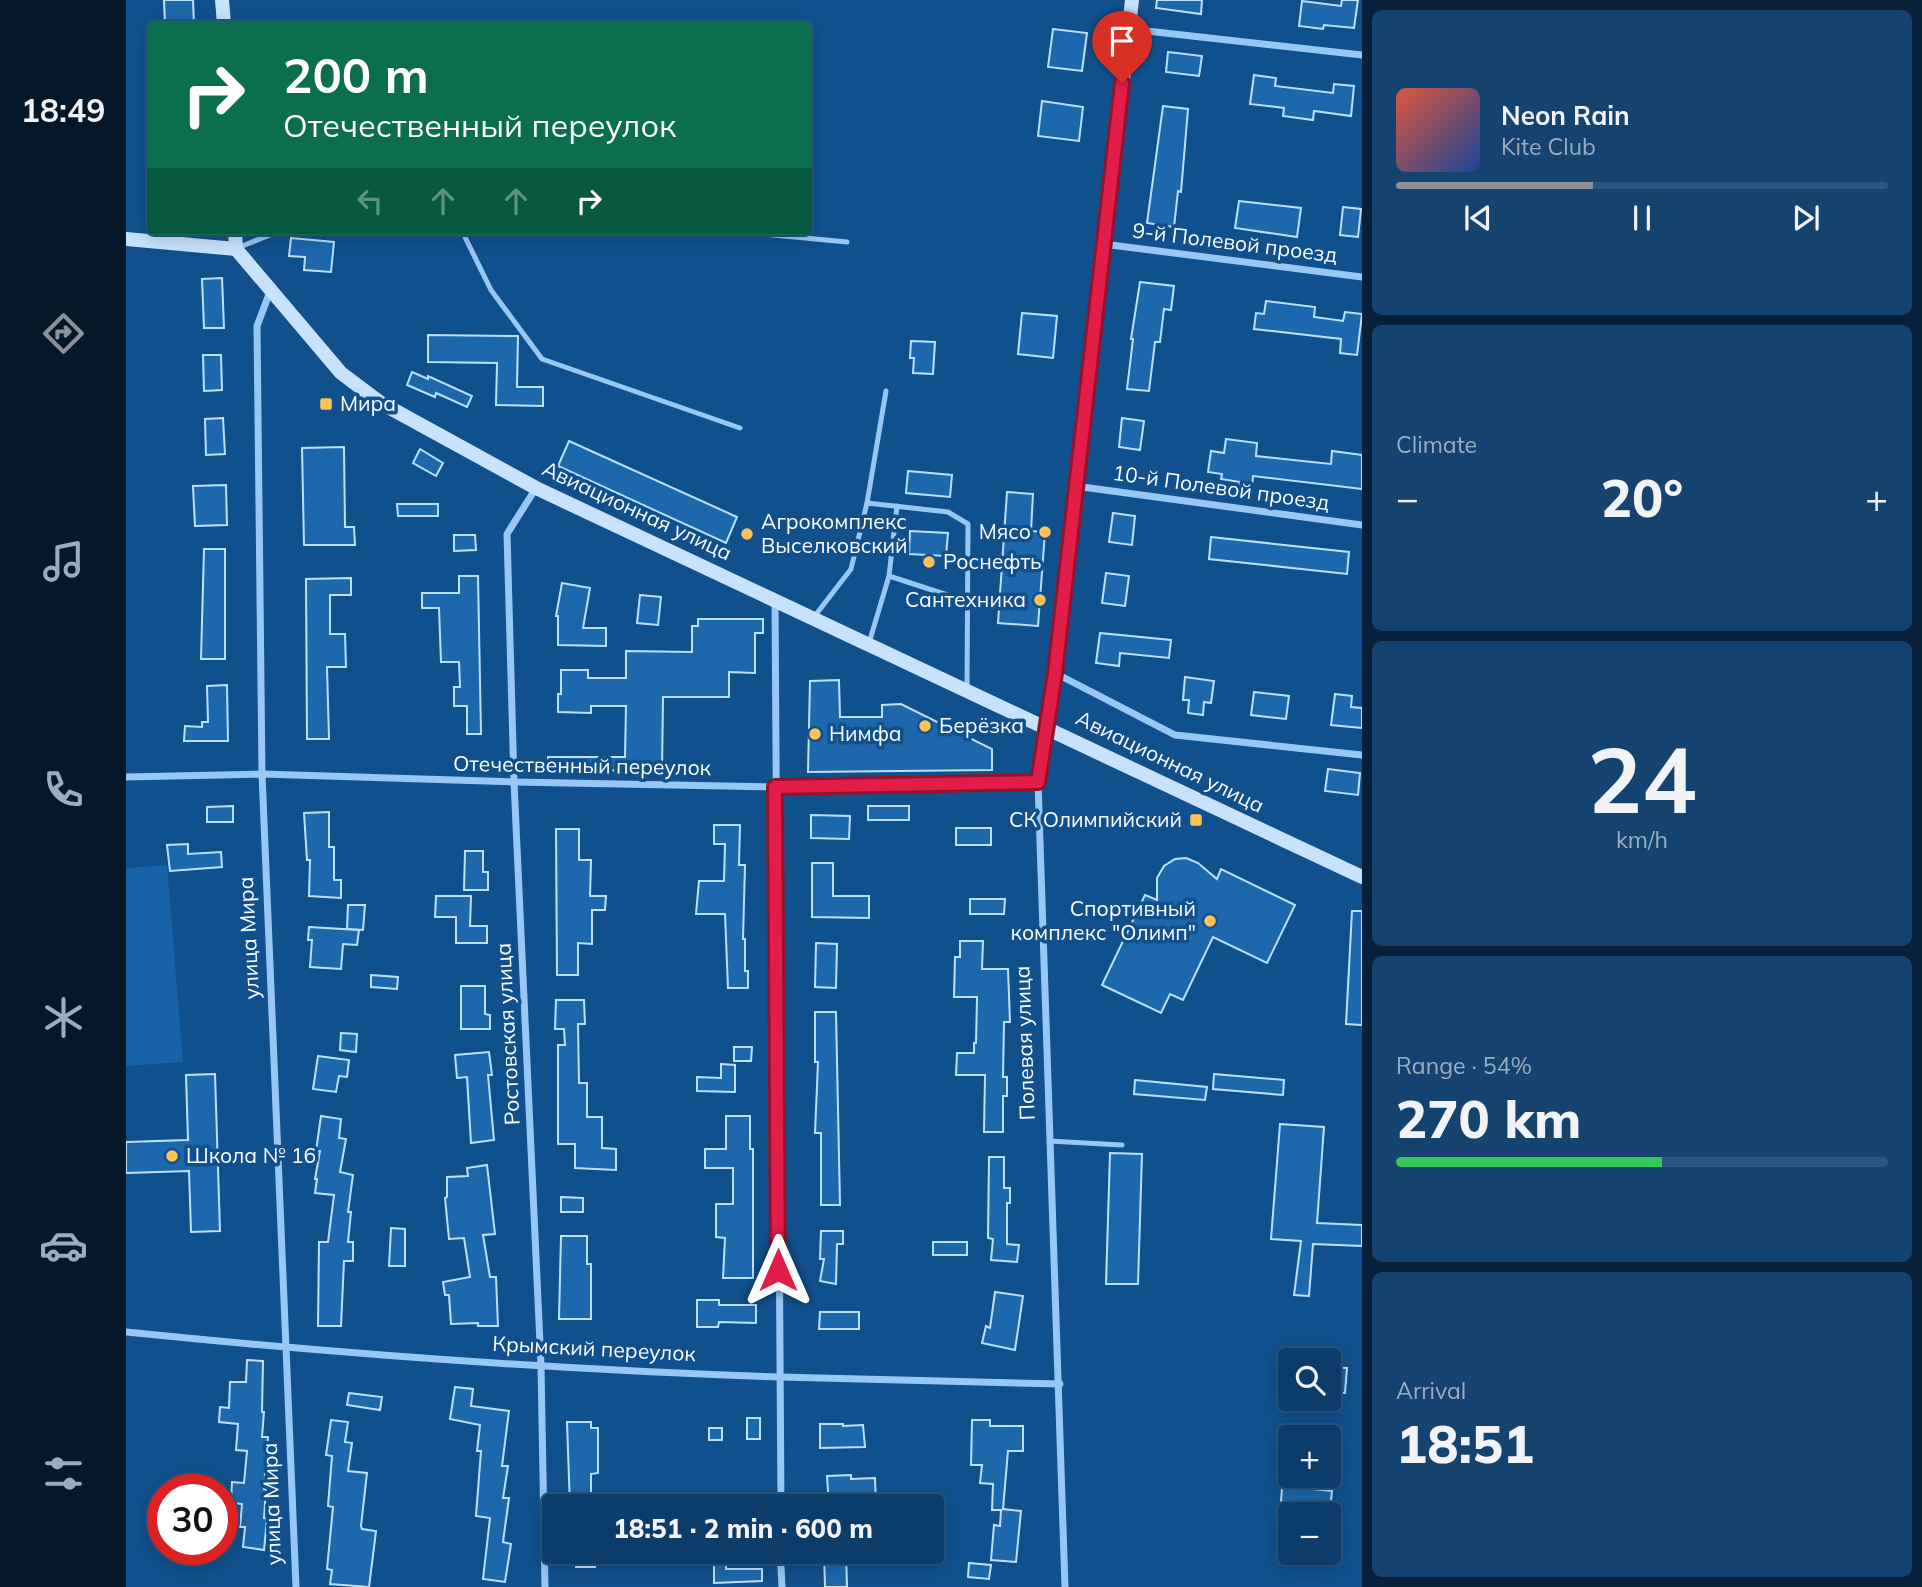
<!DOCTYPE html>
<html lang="en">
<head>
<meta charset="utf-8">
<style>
	:root { --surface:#0c3c69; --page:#15436f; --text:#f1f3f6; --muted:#9aadc0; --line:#2c567d; --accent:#8c9099 }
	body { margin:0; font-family:Mulish,sans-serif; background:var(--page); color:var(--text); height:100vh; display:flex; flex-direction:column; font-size:26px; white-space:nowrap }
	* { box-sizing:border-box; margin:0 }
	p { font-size:23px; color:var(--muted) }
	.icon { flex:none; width:38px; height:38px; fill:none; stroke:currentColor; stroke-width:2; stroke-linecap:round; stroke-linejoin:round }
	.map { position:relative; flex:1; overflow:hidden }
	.sheet { display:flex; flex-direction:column; gap:10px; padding:10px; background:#07213a; width:560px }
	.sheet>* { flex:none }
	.hud { position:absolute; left:21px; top:21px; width:665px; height:214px; border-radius:7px; box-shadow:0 4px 18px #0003,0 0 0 2px var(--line); background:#0b6e4f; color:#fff; overflow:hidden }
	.fabs { position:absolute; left:1152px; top:1348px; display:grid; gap:14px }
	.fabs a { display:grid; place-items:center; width:63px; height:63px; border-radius:7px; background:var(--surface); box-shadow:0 4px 18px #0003,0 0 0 2px var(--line); font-size:35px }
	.speed { position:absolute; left:21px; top:1474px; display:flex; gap:14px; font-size:35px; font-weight:700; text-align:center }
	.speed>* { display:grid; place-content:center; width:91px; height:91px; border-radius:50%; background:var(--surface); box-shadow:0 4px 18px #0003,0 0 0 2px var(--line); line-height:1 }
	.speed .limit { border:10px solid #d22; background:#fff; color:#111 }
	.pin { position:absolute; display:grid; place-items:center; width:60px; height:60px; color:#fff; margin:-72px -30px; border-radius:50% 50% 50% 0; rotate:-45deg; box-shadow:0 0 7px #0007 }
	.pin .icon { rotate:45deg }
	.me { position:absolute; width:77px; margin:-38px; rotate:0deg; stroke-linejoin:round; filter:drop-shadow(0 0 5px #0008) }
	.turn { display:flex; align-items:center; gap:24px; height:147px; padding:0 21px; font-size:32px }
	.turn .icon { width:91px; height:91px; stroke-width:2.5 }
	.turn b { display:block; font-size:49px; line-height:60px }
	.lanes { display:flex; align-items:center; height:66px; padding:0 21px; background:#0003; justify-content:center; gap:35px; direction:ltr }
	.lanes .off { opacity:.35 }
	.big { font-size:52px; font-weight:800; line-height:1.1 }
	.sheet .widget { flex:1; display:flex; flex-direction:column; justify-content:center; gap:10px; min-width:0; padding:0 24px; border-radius:10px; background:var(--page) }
	.sheet .dial { align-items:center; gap:0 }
	.dial b { font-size:91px; line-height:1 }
	.song { display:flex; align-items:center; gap:21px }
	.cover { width:84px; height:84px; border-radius:10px; background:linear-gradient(135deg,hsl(10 70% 55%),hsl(220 70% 35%)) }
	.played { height:7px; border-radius:4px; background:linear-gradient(90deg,var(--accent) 40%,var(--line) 40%) }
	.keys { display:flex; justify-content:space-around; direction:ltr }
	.heat { display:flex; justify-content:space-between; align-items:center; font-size:38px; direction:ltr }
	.charge { height:10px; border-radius:5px; background:linear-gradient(90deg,#34c759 54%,var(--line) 0) }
	.trip { position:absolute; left:416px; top:1494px; width:402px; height:70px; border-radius:7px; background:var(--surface); box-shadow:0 4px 18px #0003,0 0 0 2px var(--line); font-weight:800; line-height:70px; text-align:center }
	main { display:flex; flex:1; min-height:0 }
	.menu { display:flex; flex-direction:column; width:126px; justify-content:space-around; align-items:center; background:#05182a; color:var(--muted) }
	.menu .icon { width:49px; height:49px }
	.menu .active { color:var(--accent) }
	.menu b { font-size:32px; color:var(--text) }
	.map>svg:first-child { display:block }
	.green { fill:#1863a7 }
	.building { fill:#1d68ac; stroke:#bee0fd; stroke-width:2 }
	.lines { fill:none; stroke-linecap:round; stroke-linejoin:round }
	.lane { stroke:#97c7f2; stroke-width:5 }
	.street { stroke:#97c7f2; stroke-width:7 }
	.secondary { stroke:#c6e2fc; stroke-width:14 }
	.route-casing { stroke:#92132f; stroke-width:18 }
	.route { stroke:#e11d48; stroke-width:12 }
	.poi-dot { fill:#ffc258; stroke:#10508c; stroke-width:2.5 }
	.labels { text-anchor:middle; stroke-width:7; stroke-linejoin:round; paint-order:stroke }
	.street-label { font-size:21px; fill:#fff; stroke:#10508c }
	.poi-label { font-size:21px; fill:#fff; stroke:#10508c; text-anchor:start }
</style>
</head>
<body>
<main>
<nav class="menu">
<b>18:49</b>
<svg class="icon active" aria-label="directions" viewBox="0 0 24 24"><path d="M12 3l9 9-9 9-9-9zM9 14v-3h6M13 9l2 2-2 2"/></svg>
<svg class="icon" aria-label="music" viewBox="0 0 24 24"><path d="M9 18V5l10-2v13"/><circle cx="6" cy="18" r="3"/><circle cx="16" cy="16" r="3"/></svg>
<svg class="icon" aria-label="phone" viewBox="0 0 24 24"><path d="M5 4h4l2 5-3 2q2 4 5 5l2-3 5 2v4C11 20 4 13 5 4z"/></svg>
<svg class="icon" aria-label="climate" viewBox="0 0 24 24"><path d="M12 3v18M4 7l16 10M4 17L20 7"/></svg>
<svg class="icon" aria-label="car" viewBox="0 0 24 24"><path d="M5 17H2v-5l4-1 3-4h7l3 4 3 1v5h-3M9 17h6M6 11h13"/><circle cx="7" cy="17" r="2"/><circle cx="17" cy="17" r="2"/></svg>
<svg class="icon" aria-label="filters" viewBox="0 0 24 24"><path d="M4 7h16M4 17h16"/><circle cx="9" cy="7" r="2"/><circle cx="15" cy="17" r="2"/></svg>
</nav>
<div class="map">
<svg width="1236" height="1587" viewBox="0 0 1236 1587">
	<rect width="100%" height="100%" fill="#10508c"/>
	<polygon class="green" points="41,865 57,1062 0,1066 0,868"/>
	<g class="building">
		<polygon points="38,0 67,0 68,24 39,24"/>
		<polygon points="1031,0 1076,0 1075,14 1030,8"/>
		<polygon points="1216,0 1232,0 1228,28 1198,25 1197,29 1173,26 1176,1 1215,6"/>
		<polygon points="927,29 961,33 956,71 922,67"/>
		<polygon points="1042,52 1076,56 1073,76 1040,72"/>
		<polygon points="1128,75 1150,78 1149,86 1207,93 1208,84 1228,86 1225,116 1188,111 1187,120 1157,116 1158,108 1124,104"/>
		<polygon points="916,101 957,107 953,141 912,136"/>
		<polygon points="1037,106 1062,109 1055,192 1052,191 1048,227 1021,223"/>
		<polygon points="1113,201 1175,208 1171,237 1109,228"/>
		<polygon points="1217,207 1235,209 1232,237 1214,235"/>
		<polygon points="165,238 208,242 205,272 178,270 179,257 163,256"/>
		<polygon points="96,278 98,328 78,328 76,279"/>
		<polygon points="1014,282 1048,286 1045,310 1038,309 1034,342 1029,342 1023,391 1001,389 1007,339 1005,339"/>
		<polygon points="1140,301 1189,307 1188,317 1217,321 1219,312 1236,314 1231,355 1214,353 1215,339 1128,329 1130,313 1138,314"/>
		<polygon points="896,313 931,316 927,358 892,354"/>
		<polygon points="302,335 392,336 391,387 417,387 417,406 370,405 371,363 302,362"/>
		<polygon points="785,341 809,342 807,374 787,373 788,358 784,358"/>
		<polygon points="77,355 95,355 96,390 78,391"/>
		<polygon points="286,372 302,379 302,376 346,396 341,407 310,393 309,397 281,385"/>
		<polygon points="97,418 99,454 80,455 79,419"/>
		<polygon points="996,418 1018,421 1014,450 993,447"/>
		<polygon points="1100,439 1131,443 1130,456 1186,462 1205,464 1206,451 1236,455 1236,489 1127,476 1126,488 1113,486 1114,482 1095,479 1096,474 1082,472 1085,451 1098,453"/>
		<polygon points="443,441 611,517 600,543 432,466"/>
		<polygon points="218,447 219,527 228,527 229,545 178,545 176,448"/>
		<polygon points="294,449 317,463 310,476 287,463"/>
		<polygon points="782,471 826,475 824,497 780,493"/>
		<polygon points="100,485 101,525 69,526 67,486"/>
		<polygon points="881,492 907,494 905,531 919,532 912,626 872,623"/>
		<polygon points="271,504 312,504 312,516 272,516"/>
		<polygon points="987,513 1009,516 1006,545 983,542"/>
		<polygon points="784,531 822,533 820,556 783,554"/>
		<polygon points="328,535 349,535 350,550 328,551"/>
		<polygon points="1085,537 1223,552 1221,574 1083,559"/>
		<polygon points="78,549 99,549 99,659 75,659"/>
		<polygon points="980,573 1003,576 999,606 976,603"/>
		<polygon points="333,576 352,576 355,734 341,734 341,706 328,706 328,687 334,687 333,662 315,662 313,608 296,608 296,593 333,593"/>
		<polygon points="225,578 225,595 204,595 204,634 219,634 220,667 201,667 203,739 181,739 180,579"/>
		<polygon points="436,583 464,588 457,628 480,628 480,646 432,645 432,616 430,616"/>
		<polygon points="514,595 535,597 532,625 511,623"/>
		<polygon points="572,619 637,619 637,633 629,633 629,673 603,672 603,697 537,697 536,771 422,770 422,757 499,757 500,706 465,706 465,713 432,712 432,694 435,694 435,670 462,670 462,678 500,678 500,651 566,652 566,626 572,626"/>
		<polygon points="974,633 1045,640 1043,658 994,653 993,666 970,663"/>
		<polygon points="1059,677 1088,681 1085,703 1078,702 1077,715 1062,713 1063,700 1057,700"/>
		<polygon points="713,680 714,717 756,717 756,705 775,704 866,749 866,770 682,772 684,681"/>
		<polygon points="101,685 102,741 58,741 59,726 76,727 76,722 82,722 81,686"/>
		<polygon points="1128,692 1163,696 1160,719 1125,715"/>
		<polygon points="1209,694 1226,696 1225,707 1236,708 1236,728 1205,725"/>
		<polygon points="1202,769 1234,773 1232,795 1199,791"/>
		<polygon points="107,806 107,822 81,822 81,807"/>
		<rect x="742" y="806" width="41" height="14"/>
		<polygon points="203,812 203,847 208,847 208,880 215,880 215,898 183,896 184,860 181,860 178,813"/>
		<polygon points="685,815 724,816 723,839 685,838"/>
		<polygon points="588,825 614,825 613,865 619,865 617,939 619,939 619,971 622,971 622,988 602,988 599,914 570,914 573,881 598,881 599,844 588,844"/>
		<rect x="830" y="828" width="35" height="17"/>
		<polygon points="430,829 453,829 453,860 465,860 464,896 480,896 479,910 466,910 466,944 452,943 452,975 431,975"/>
		<polygon points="62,844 62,854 95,852 96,867 44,871 41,845"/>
		<polygon points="339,851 357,851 357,872 362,872 362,890 338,890"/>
		<polygon points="1060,858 1072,863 1091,879 1095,869 1169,905 1141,963 1087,937 1057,1000 1044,994 1035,1013 976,985 1019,895 1031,900 1031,878 1038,866 1049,859"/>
		<polygon points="686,863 707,863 707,896 743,896 743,918 686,917"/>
		<polygon points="310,896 345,896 344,926 361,926 361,943 330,943 330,917 309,917"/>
		<polygon points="844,899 879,899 878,914 844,914"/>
		<polygon points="222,905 239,905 237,930 221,929"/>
		<polygon points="1226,911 1236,911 1236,1025 1220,1024"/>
		<polygon points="183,927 233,930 231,945 217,944 215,969 184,967 186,940 182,940"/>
		<polygon points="834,941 857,941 856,969 882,969 884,1022 878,1022 877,1077 881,1077 881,1096 877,1096 877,1132 858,1132 859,1075 830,1075 831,1053 848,1053 848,1043 850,1043 851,997 828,997 829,957 834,957"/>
		<polygon points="690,943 711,944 710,988 689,987"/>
		<polygon points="245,975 272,977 271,989 245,987"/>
		<polygon points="335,986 359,986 359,1014 364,1015 364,1029 335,1029"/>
		<polygon points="430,1000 458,1000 459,1024 452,1024 453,1083 461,1083 461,1117 476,1117 476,1148 490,1149 490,1170 449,1168 449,1144 432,1144 432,1045 439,1045 438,1029 429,1029"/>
		<polygon points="689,1012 710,1012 714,1205 695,1205 695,1133 689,1133 692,1062 689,1062"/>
		<polygon points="215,1033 231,1034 230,1052 214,1050"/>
		<polygon points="608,1047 626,1047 625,1061 608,1061"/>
		<polygon points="363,1052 366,1075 362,1075 368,1140 345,1143 341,1077 331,1078 329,1055"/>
		<polygon points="192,1056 223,1060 221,1077 213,1076 210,1092 187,1089"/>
		<polygon points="595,1064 609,1065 609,1092 571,1091 571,1077 595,1078"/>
		<polygon points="89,1074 94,1231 65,1232 63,1171 0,1173 0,1142 62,1140 60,1075"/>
		<polygon points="1088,1074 1158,1080 1157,1095 1087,1089"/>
		<polygon points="1009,1080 1081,1087 1079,1100 1008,1094"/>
		<polygon points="195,1116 215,1119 213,1138 220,1139 214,1172 227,1175 222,1212 225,1212 222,1242 227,1242 227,1261 218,1261 215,1326 192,1326 193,1242 202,1242 208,1195 189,1193 191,1179 189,1179 194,1151 190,1151"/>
		<polygon points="600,1116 624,1116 624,1149 627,1149 627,1278 597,1278 599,1238 590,1237 590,1204 607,1204 607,1168 579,1168 579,1149 600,1149"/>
		<polygon points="1154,1124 1198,1127 1191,1223 1236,1225 1236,1246 1187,1244 1183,1296 1168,1295 1175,1241 1145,1239"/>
		<polygon points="984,1153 1016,1154 1012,1284 980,1284"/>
		<polygon points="863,1157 878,1157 878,1188 884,1188 884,1203 881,1203 881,1244 893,1245 891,1262 865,1260 867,1239 862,1238"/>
		<polygon points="361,1165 369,1234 357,1235 364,1277 370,1277 372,1326 352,1326 352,1323 325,1324 323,1295 319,1295 317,1282 344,1277 338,1238 323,1239 319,1198 321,1197 321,1177 342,1176 341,1168"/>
		<polygon points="435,1197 457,1198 457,1212 435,1212"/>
		<polygon points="265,1228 279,1229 279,1266 263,1266"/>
		<polygon points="695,1231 717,1231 717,1244 711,1244 710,1284 694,1281 698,1259 694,1259"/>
		<polygon points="435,1236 461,1236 461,1264 465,1264 465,1319 433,1319"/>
		<rect x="807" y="1242" width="34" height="13"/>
		<polygon points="869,1292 897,1296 889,1350 856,1343 860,1326 864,1328"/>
		<polygon points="571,1300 593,1300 593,1305 630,1305 630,1323 593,1322 592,1327 571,1327"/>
		<polygon points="694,1312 733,1312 733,1329 693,1329"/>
		<polygon points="121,1360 137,1361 136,1412 138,1412 136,1437 142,1437 138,1489 140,1489 138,1518 141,1519 138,1550 117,1547 119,1527 114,1527 116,1504 105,1503 106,1482 118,1483 121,1451 110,1450 112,1424 93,1422 94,1407 103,1408 104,1382 120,1382"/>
		<polygon points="1202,1367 1221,1368 1219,1393 1202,1392"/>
		<polygon points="329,1387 347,1389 345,1406 383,1411 376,1466 382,1466 377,1498 383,1498 377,1542 385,1544 379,1582 357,1579 364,1518 350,1516 355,1451 351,1451 354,1425 324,1419"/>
		<polygon points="223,1393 256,1397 254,1410 221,1405"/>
		<rect x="621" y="1418" width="13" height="21"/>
		<polygon points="205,1420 222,1422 219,1442 226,1443 222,1471 241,1473 235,1526 236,1529 250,1531 243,1587 204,1584 206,1570 201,1569 207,1507 202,1506 206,1456 200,1455"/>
		<polygon points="846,1420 864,1420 864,1426 897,1426 897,1451 882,1451 877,1509 895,1511 890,1562 865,1560 868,1525 874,1526 875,1510 866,1510 867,1484 854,1483 856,1465 845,1465"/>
		<polygon points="441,1422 465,1422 465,1428 472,1428 472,1473 465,1474 465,1506 444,1507"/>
		<polygon points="694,1424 717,1424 717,1426 737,1425 739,1447 694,1448"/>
		<rect x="583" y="1428" width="13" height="12"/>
		<polygon points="725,1475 725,1479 749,1478 750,1507 703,1507 701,1476"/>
		<polygon points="1157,1475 1179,1475 1177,1488 1206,1491 1204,1510 1185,1508 1185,1504 1155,1501"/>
		<rect x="450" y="1552" width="19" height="15"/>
		<polygon points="698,1552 720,1552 721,1587 699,1587"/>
		<polygon points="588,1554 600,1554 600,1569 636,1569 636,1581 588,1583"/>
		<polygon points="843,1563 865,1565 863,1579 842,1577"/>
	</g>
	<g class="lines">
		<g class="lane">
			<polyline points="336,231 365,290 416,359 614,428"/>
			<polyline points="636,231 636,234 721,242"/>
			<polyline points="111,248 154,231"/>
			<polyline points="741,503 822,512 842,524 841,689"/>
			<polyline points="763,576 843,602"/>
			<polyline points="688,617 725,569 741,503 760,391"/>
			<polyline points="743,643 763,576 771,506"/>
			<polyline points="923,1141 996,1145"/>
		</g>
		<g class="street">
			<polyline points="1003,29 1236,55"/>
			<polyline points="977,244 1236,277"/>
			<polyline points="145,289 131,326 136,774 170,1587"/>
			<polyline points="949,486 1236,525"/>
			<polyline points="410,488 381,534 388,782 415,1365 419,1587"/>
			<polyline points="649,601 655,1507"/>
			<polyline points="929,673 1049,735 1236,755"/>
			<path d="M920,727L912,782C920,1050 932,1318 939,1587"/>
			<polyline points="0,777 136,774 388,782 649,787 912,782"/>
			<path d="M0,1332C217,1354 436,1370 654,1377C747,1380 841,1381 934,1384"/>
			<polyline points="655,1567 656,1587"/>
		</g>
		<g class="secondary">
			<polyline points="96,0 98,24"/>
			<polyline points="109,231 110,249"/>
			<polyline points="0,239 110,249 215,373 255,403 410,488 1236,877"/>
			<polyline points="920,726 929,673 1006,0"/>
		</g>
	</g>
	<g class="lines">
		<defs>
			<polyline id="route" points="652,1270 649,787 912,782 929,673 996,83"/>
		</defs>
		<use href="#route" class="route-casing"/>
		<use href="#route" class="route"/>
	</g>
	<g class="poi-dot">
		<rect x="193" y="397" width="14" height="14" rx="3.5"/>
		<circle cx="919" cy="532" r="7"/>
		<circle cx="621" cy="534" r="7"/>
		<circle cx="803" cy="562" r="7"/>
		<circle cx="914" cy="600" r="7"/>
		<circle cx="799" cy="726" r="7"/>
		<circle cx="689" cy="734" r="7"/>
		<rect x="1063" y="813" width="14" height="14" rx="3.5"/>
		<circle cx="1084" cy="921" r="7"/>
		<circle cx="46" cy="1156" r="7"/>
	</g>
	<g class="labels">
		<g class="street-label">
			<text transform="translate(1109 243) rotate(7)" y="7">9-й Полевой проезд</text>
			<text transform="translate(1095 488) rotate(8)" y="7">10-й Полевой проезд</text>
			<text transform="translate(511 511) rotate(25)" y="7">Авиационная улица</text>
			<text transform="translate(1044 762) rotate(26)" y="7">Авиационная улица</text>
			<text transform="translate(456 766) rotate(1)" y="7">Отечественный переулок</text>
			<text transform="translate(123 938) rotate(-93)" y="7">улица Мира</text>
			<text transform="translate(382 1034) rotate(-93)" y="7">Ростовская улица</text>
			<text transform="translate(899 1043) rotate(-92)" y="7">Полевая улица</text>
			<text transform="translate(468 1349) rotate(3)" y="7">Крымский переулок</text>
			<text transform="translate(146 1504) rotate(-92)" y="7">улица Мира</text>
		</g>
		<g class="poi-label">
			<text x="214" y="411">Мира</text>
			<text x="635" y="529">Агрокомплекс<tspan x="635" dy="24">Выселковский</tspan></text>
			<text x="905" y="539" text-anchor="end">Мясо</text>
			<text x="817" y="569">Роснефть</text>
			<text x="900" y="607" text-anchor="end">Сантехника</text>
			<text x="813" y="733">Берёзка</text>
			<text x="703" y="741">Нимфа</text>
			<text x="1056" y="827" text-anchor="end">СК Олимпийский</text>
			<text x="1070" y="916" text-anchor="end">Спортивный<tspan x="1070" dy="24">комплекс "Олимп"</tspan></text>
			<text x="60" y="1163">Школа № 16</text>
		</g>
	</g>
</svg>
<div class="fabs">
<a><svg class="icon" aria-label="search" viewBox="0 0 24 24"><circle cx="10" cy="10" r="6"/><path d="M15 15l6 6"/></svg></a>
<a>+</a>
<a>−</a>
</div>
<div class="speed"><div class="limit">30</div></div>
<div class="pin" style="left:996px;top:83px;background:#d93025"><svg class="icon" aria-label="arrive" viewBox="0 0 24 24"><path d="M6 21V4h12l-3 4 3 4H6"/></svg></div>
<svg class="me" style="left:652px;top:1270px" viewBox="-20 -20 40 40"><path d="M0-17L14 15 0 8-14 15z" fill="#e11d48" stroke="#fff" stroke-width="4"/></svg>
<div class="trip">18:51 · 2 min · 600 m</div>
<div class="hud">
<div class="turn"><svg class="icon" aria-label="right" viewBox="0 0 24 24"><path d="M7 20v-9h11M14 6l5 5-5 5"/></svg><div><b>200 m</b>Отечественный переулок</div></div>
<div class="lanes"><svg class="icon off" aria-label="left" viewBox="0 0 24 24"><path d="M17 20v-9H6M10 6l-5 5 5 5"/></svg><svg class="icon off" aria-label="ahead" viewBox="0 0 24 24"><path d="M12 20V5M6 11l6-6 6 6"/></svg><svg class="icon off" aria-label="ahead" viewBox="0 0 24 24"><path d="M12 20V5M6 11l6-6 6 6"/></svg><svg class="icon" aria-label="right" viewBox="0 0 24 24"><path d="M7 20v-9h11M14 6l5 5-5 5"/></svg></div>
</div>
</div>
<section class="sheet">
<div class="widget">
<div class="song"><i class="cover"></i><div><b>Neon Rain</b><p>Kite Club</p></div></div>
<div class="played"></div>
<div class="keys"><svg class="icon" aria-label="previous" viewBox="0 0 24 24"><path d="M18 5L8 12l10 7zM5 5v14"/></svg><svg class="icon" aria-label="pause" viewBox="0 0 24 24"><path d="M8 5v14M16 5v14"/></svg><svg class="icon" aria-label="next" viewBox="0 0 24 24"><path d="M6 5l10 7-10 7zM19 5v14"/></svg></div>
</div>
<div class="widget"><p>Climate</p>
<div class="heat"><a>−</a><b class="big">20°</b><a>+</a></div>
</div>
<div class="widget dial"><b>24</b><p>km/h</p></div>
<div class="widget"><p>Range · 54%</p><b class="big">270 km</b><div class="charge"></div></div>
<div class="widget"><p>Arrival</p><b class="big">18:51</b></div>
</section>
</main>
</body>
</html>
